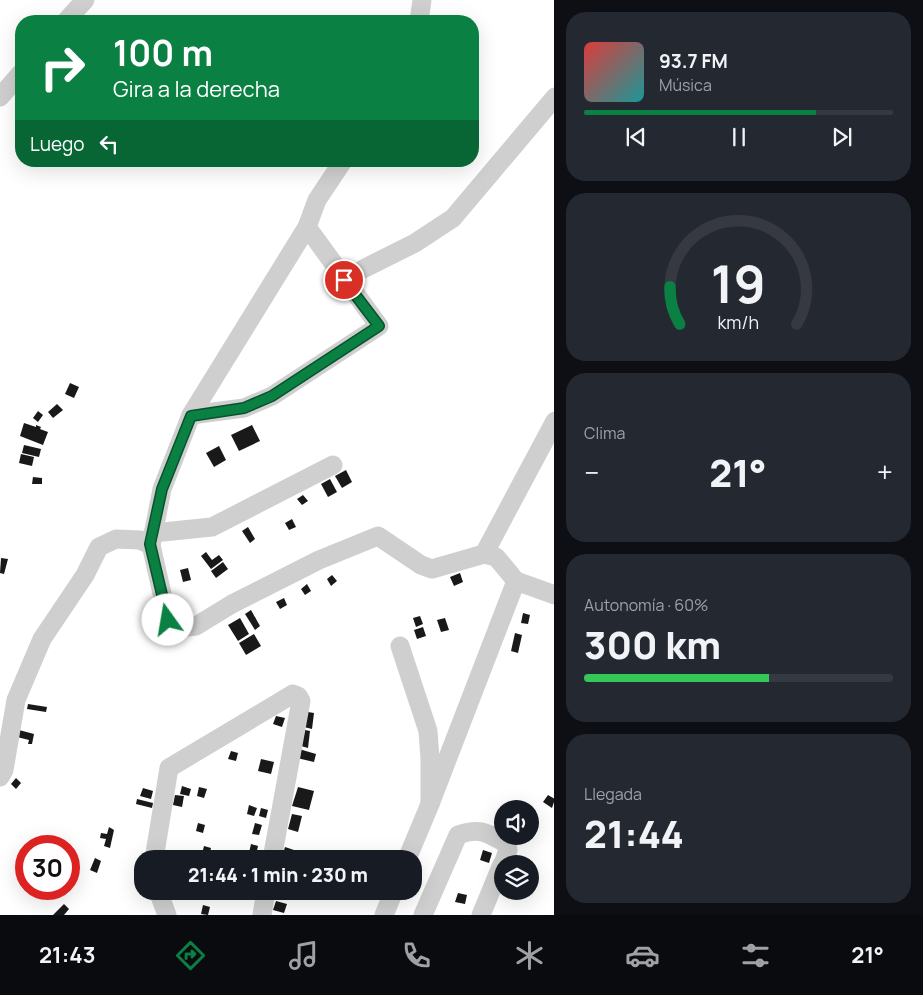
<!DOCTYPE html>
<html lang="es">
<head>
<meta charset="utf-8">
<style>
	:root { --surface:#171b24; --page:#242831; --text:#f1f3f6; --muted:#9ea1a6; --line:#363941; --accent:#0b8043 }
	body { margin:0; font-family:Manrope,sans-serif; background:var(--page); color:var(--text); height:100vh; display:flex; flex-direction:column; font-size:19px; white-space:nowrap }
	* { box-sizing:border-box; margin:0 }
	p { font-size:16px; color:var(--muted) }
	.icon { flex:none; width:28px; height:28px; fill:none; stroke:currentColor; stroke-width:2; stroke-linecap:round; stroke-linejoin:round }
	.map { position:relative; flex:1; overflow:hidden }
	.details { display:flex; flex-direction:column; gap:12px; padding:12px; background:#0d0f14; width:369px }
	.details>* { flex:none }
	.top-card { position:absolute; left:15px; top:15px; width:464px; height:152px; border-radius:20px; box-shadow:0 5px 20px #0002; background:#0b8043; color:#fff; overflow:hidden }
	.tools { position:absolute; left:494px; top:800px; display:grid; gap:10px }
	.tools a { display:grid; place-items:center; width:45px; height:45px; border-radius:50%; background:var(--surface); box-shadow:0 5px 20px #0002; font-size:25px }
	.speed { position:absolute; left:15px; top:835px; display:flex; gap:10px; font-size:25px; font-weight:700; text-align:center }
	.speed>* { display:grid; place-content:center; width:65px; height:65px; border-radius:50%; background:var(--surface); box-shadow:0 5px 20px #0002; line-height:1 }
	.speed .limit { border:8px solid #d22; background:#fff; color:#111 }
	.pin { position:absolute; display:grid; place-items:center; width:42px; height:42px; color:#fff; margin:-21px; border:2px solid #fff; border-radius:50%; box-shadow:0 1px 5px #0007 }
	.me { position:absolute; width:55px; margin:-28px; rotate:347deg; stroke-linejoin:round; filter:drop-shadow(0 0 4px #0008) }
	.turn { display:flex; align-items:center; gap:18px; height:105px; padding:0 15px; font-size:22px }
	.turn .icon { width:65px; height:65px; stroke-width:2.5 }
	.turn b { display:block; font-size:35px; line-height:42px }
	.then { display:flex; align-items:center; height:48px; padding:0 15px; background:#0003; gap:10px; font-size:19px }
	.big { font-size:38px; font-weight:800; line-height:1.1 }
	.details .card { flex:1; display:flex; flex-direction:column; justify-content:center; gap:8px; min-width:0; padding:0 18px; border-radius:20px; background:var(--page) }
	.details .dial { align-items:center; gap:0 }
	.dial svg { height:130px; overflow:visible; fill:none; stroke:var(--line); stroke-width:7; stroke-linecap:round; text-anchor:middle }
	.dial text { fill:var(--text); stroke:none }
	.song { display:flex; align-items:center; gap:15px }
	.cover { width:60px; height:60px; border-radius:8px; background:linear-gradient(135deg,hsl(0 70% 55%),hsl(180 70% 35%)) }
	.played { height:5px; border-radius:2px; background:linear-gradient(90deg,var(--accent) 75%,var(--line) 75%) }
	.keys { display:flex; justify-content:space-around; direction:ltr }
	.heat { display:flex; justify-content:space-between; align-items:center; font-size:28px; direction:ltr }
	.charge { height:8px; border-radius:4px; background:linear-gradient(90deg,#34c759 60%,var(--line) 0) }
	.trip { position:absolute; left:134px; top:850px; width:288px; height:50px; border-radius:20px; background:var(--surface); box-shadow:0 5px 20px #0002; font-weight:800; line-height:50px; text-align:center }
	.tabs { display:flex; height:80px; justify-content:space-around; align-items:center; background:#090b0e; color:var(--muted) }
	.tabs .icon { width:35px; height:35px }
	.tabs .selected { color:var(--accent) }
	.tabs b { font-size:22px; color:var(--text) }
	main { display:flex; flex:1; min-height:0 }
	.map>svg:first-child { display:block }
	.building { fill:#191919 }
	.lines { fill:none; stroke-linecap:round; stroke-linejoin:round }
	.minor { stroke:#cfcfcf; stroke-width:19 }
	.route-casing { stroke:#07532c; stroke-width:12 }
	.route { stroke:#0b8043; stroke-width:9 }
</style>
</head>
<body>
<main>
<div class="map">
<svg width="555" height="915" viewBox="0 0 555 915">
	<rect width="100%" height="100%" fill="#fff"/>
	<g class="building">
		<polygon points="70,383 79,387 74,398 65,394"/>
		<polygon points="57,404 63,410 53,418 48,412"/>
		<polygon points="38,411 43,415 38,422 33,418"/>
		<polygon points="24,423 36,427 36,425 41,427 40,429 48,432 43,445 20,436"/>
		<polygon points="252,425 260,441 239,451 231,435"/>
		<polygon points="24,445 41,449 39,457 22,453"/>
		<polygon points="219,446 226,460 214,467 206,453"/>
		<polygon points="21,454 34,457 32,466 19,463"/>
		<polygon points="346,470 352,482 342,488 335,476"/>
		<polygon points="33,477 42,478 42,484 32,484"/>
		<polygon points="330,479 337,492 328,497 321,484"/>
		<polygon points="303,495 308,501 302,505 297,499"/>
		<polygon points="292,519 296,527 289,530 285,523"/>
		<polygon points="248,527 255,539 250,543 242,531"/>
		<polygon points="206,552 212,560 219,555 223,560 211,569 201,556"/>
		<polygon points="1,558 8,559 4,574 0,573"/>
		<polygon points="223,562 228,569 216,578 211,571"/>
		<polygon points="188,568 191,580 183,582 180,570"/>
		<polygon points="460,573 463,582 454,586 450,577"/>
		<polygon points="332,575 337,581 331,586 327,579"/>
		<polygon points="307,584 311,591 305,595 301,589"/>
		<polygon points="284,598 287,605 280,609 276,602"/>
		<polygon points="251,610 260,626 255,630 245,614"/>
		<polygon points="523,613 530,615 528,624 521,623"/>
		<polygon points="420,616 423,624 416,627 413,618"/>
		<polygon points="240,618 249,634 238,641 228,625"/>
		<polygon points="445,618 449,630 441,632 437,620"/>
		<polygon points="423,627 426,636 417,639 414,630"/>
		<polygon points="515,633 522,635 518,653 511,651"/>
		<polygon points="254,634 261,646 246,655 239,643"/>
		<polygon points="28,704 47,707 46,712 27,709"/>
		<polygon points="308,712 314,713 312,729 304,727"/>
		<polygon points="276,716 285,718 282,727 273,724"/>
		<polygon points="19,730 34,734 32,744 28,744 29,740 17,737"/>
		<polygon points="305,730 310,731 308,748 301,746"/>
		<polygon points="299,749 316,754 314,762 297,758"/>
		<polygon points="231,751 238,753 236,761 228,759"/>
		<polygon points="261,759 274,762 271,774 258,771"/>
		<polygon points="16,778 21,783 16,789 11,784"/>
		<polygon points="182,786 191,789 189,796 180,794"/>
		<polygon points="199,787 207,789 204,798 197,796"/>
		<polygon points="298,787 314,791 309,810 292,806"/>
		<polygon points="143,788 153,791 151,799 140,796"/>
		<polygon points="175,795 184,796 182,807 173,805"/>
		<polygon points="548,795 555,799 552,808 543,802"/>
		<polygon points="137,799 153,803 152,808 136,804"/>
		<polygon points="249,805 257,808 254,816 247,814"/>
		<polygon points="261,808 268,810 266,818 259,816"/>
		<polygon points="292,814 302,816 298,832 288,829"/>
		<polygon points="198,823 205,825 203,833 196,831"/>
		<polygon points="255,823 262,825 259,835 252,834"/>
		<polygon points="109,827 114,830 110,848 104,846 106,839 100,838 101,833 107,834"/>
		<polygon points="251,844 258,846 255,859 248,857"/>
		<polygon points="204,846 211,848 209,856 202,854"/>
		<polygon points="285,847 294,850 291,859 282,857"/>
		<polygon points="483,850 492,853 489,863 480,860"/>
		<polygon points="95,858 101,861 97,873 90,870"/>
		<polygon points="282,891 302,891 300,898 281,893"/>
		<polygon points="458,893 467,895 465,904 455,902"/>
		<polygon points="276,901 287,904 284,913 273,910"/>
		<polygon points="64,904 69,909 64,915 53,915"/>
		<polygon points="203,905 210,907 208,915 201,914"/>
	</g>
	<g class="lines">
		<g class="minor">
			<polyline points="66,21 85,0"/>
			<polyline points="419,21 422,0"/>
			<polyline points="0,97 21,73"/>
			<polyline points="307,227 191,415 162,489 151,545 168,620 179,628 196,626 232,604 319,560 378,536 421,565 432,569 484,554 496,557 516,581 555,595"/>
			<polyline points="363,269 415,243 453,218 555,97"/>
			<polyline points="191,415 244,408 272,396 379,326 307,227 317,200 343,161"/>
			<polyline points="153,533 212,527 333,465"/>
			<polyline points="484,554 555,421"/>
			<polyline points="400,646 428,731 430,759 430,804 407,859"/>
			<polyline points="0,777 4,770 16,700 42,639 85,575 99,547 116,539 140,540 151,545"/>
			<polyline points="430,804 516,581"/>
			<polyline points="154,859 169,768 293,694 298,696 301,701 272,859"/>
			<polyline points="158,891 167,915"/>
			<polyline points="262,915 266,891"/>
			<polyline points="384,915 394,891"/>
			<path d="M423,915L458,835C481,827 487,833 507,844L508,850L503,864"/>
			<polyline points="481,915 502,864"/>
		</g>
	</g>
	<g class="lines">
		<defs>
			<polyline id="route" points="168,620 150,544 162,489 191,416 244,408 272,396 379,326 344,280"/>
		</defs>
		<use href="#route" class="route-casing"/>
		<use href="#route" class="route"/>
	</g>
</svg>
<div class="tools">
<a><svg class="icon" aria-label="sound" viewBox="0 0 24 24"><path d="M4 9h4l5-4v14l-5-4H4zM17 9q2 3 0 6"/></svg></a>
<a><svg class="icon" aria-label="layers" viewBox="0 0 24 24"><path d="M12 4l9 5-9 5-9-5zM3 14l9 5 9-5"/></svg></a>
</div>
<div class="speed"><div class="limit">30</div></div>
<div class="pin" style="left:344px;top:280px;background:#d93025"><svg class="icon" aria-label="arrive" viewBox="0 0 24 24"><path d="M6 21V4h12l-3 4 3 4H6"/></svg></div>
<svg class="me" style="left:168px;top:620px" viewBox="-20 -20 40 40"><circle r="19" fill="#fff"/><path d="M0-13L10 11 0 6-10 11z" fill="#0b8043"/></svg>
<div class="trip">21:44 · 1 min · 230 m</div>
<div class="top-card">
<div class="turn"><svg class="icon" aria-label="right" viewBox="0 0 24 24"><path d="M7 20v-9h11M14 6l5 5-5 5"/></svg><div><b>100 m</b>Gira a la derecha</div></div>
<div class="then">Luego<svg class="icon" aria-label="left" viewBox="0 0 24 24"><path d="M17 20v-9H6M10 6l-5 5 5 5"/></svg></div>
</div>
</div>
<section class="details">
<div class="card">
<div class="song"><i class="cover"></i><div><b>93.7 FM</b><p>Música</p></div></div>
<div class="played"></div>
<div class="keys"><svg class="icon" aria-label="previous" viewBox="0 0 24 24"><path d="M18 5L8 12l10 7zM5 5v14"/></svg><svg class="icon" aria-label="pause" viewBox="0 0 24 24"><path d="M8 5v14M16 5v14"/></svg><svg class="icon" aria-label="next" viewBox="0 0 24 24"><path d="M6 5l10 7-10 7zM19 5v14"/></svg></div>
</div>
<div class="card dial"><svg viewBox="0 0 100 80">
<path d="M14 69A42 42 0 1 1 86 69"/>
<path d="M14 69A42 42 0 0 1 8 46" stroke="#0b8043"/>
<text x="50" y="56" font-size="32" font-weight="700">19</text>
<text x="50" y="72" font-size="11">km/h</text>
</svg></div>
<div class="card"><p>Clima</p>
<div class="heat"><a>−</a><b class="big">21°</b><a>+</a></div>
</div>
<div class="card"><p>Autonomía · 60%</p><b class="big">300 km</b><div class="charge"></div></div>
<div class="card"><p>Llegada</p><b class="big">21:44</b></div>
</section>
</main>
<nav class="tabs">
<b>21:43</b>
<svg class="icon selected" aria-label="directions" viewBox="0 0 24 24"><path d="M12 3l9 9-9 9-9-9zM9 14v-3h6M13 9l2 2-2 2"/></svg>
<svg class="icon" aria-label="music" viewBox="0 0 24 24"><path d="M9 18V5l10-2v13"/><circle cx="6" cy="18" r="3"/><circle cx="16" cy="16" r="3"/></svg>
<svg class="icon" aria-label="phone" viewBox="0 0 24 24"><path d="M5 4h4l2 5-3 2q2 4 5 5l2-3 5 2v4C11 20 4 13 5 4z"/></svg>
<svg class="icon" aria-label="climate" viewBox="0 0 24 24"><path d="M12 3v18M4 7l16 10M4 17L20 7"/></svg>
<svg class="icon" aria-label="car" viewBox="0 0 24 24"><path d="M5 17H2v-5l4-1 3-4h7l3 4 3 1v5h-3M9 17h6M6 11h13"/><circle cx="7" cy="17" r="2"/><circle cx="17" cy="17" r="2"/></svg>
<svg class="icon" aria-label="filters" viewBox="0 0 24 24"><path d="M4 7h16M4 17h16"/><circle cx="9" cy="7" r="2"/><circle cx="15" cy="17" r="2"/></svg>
<b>21°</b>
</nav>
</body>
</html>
